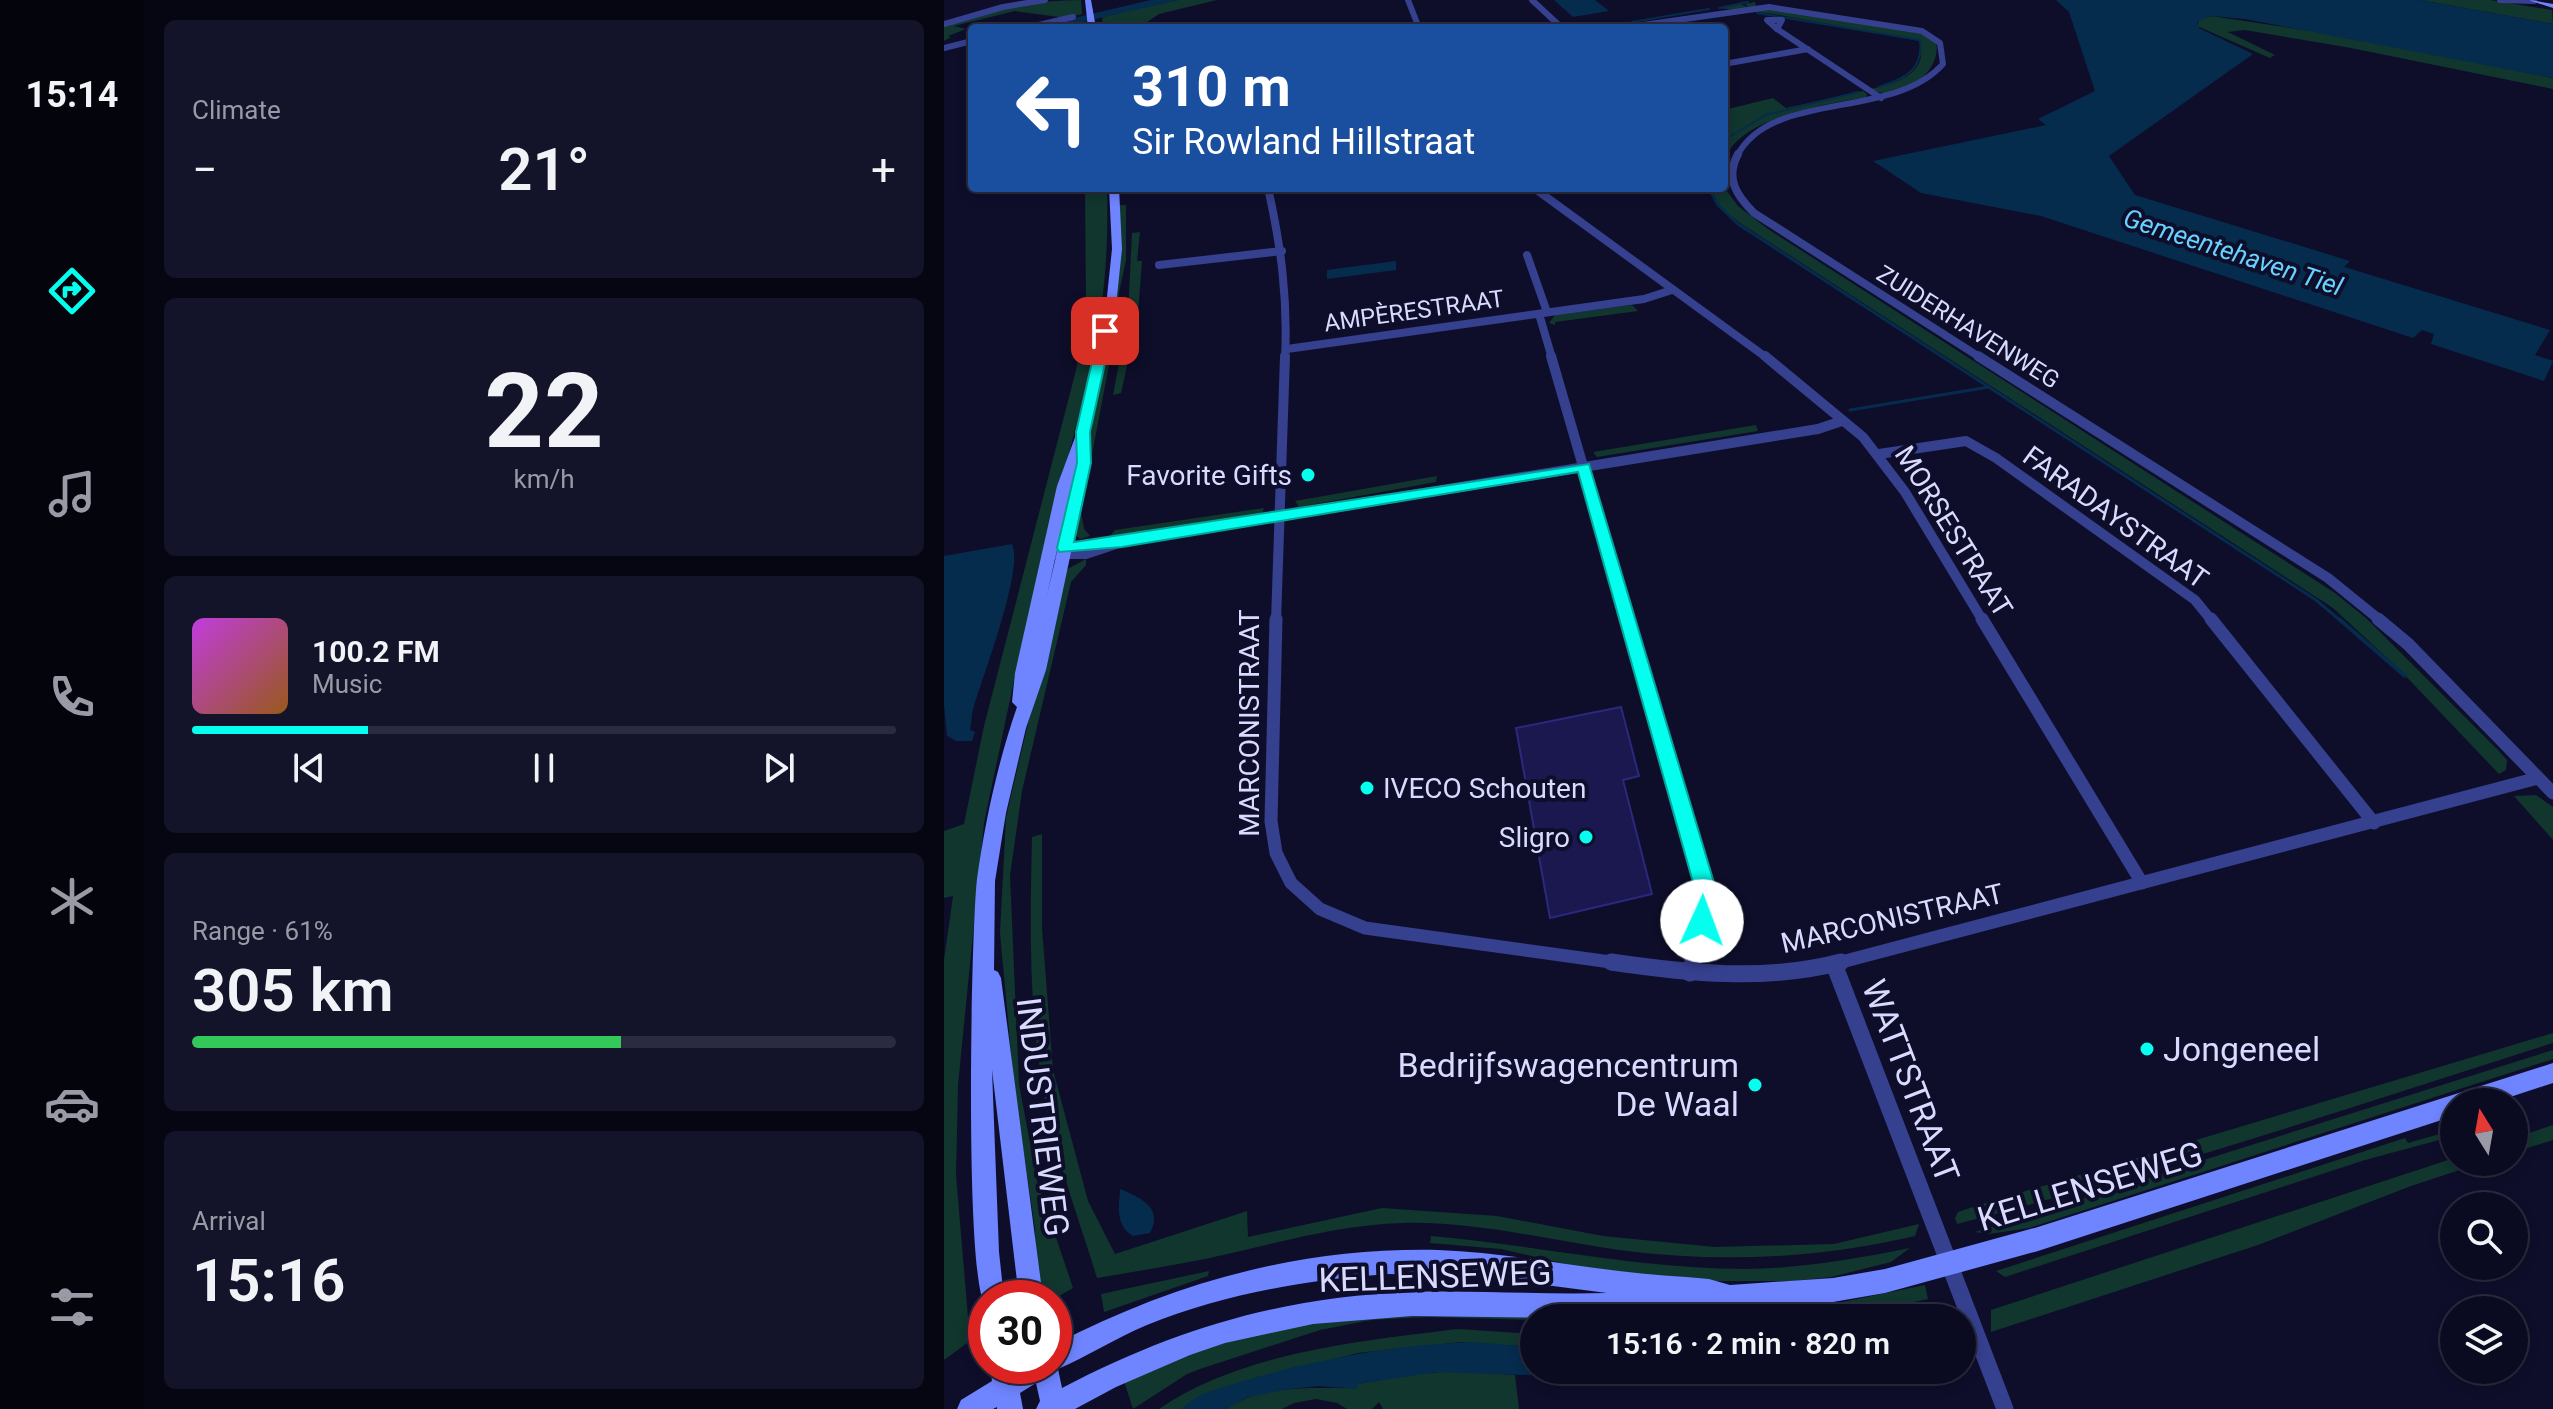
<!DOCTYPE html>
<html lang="en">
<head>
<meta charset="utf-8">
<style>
	:root { --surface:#0a0a20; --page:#131329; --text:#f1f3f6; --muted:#999aa5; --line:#2a2b3e; --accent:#04ffee }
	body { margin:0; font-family:Roboto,sans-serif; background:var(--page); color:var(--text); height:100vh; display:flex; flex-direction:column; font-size:30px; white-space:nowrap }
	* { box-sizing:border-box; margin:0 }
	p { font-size:26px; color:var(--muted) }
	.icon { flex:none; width:44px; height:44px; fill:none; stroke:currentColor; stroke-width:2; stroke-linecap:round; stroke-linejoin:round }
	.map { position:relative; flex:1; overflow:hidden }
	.drawer { display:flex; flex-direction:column; gap:20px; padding:20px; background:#060612; width:800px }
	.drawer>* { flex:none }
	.hud { position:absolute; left:24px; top:24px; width:760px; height:168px; border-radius:8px; box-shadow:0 4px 12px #0003,0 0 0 2px var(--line); background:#1a4fa0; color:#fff; overflow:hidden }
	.needle { width:52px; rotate:349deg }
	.fabs { position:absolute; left:1496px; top:1088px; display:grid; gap:16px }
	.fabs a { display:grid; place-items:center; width:88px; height:88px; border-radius:50%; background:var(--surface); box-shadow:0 4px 12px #0003,0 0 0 2px var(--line); font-size:40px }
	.speed { position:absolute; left:24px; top:1280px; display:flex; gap:16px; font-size:40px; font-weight:700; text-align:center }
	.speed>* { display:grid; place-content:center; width:104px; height:104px; border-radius:50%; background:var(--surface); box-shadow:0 4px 12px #0003,0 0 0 2px var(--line); line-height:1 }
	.speed .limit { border:12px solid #d22; background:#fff; color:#111 }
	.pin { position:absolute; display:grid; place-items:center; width:68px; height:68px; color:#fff; margin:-34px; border-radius:16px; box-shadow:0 4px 12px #0006 }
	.me { position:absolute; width:88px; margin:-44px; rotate:2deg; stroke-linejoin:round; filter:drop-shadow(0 0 6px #0008) }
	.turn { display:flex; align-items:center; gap:28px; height:168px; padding:0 32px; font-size:36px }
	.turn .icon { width:104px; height:104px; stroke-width:2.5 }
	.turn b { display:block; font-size:56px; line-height:68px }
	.big { font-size:60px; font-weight:600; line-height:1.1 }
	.drawer .card { flex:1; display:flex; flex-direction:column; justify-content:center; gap:12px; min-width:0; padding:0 28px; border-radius:12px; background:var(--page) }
	.drawer .dial { align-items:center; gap:0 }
	.dial b { font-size:104px; line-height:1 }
	.song { display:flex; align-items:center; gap:24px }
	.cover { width:96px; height:96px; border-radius:12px; background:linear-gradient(135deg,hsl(290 70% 55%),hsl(30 70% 35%)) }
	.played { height:8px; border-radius:4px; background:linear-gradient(90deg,var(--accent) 25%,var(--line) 25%) }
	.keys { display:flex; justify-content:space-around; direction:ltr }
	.heat { display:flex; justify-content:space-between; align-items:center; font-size:44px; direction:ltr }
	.charge { height:12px; border-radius:6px; background:linear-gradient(90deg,#34c759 61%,var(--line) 0) }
	.trip { position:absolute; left:576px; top:1304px; width:456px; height:80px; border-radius:40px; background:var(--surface); box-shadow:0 4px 12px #0003,0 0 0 2px var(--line); font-weight:600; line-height:80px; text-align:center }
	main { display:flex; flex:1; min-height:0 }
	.tab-bar { display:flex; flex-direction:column; width:144px; justify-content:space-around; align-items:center; background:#04040d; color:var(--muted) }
	.tab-bar .icon { width:56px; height:56px }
	.tab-bar .current { color:var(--accent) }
	.tab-bar b { font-size:36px; color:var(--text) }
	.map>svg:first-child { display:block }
	.green { fill:#10362e }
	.water { fill:#052b4d }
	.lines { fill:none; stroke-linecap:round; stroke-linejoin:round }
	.stream-far2 { stroke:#052b4d; stroke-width:2 }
	.stream-far1 { stroke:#052b4d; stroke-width:3 }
	.stream { stroke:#052b4d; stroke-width:4 }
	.building { fill:#1a184e; stroke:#2b287d; stroke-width:2 }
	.street-far4 { stroke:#35408f; stroke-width:6 }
	.street-far3 { stroke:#35408f; stroke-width:8 }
	.street-far2 { stroke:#35408f; stroke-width:10 }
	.street-far1 { stroke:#35408f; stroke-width:13 }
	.street { stroke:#35408f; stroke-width:17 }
	.secondary { fill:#6f84ff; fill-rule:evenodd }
	.route { fill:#04ffee; stroke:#03a69b; stroke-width:2 }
	.poi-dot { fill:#04ffee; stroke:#0e0e2b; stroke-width:3 }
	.labels { text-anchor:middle; stroke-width:8; stroke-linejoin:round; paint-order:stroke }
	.far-street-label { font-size:24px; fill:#d8daff; stroke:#0e0e2b }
	.far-water-label { font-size:26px; font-style:italic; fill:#66d2ff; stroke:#0e0e2b }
	.poi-label { font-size:28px; fill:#d8daff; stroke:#0e0e2b; text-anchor:end }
	.street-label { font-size:28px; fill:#d8daff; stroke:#0e0e2b }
	.near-poi-label { font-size:34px; fill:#d8daff; stroke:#0e0e2b; text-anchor:start }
	.near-street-label { font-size:34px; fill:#d8daff; stroke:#0e0e2b }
</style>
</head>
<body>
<main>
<nav class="tab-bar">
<b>15:14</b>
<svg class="icon current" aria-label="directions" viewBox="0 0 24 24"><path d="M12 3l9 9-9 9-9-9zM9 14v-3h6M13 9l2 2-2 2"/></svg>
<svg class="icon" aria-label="music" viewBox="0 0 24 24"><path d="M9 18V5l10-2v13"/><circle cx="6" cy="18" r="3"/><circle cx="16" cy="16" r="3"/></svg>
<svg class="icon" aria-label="phone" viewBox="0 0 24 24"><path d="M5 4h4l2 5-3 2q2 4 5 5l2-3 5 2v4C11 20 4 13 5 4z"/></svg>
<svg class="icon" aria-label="climate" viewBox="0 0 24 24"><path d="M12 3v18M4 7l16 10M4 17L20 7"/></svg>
<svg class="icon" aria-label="car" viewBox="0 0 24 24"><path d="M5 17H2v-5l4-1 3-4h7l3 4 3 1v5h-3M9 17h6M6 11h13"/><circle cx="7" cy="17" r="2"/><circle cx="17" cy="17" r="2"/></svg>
<svg class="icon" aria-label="filters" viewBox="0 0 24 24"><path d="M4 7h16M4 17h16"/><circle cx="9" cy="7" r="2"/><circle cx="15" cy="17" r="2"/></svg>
</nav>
<section class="drawer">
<div class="card"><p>Climate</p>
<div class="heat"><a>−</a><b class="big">21°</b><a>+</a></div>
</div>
<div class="card dial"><b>22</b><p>km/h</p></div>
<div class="card">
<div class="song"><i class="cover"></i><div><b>100.2 FM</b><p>Music</p></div></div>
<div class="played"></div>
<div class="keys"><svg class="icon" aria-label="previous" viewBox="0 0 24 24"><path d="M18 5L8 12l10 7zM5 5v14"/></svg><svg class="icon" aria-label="pause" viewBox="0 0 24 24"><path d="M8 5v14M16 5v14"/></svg><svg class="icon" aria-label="next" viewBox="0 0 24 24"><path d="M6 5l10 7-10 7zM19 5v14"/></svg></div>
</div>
<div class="card"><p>Range · 61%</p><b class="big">305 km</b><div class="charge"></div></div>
<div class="card"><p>Arrival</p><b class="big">15:16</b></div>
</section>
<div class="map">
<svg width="1609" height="1409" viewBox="0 0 1609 1409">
	<rect width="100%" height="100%" fill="#0e0e2b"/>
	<g class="green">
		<path d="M137,0L138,14L122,18L71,11L10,26L22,29L4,36L7,37L0,41V25C44,10 91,0 137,0Z"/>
		<polygon points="234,0 273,0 215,14 194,28 159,28 158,16"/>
		<polygon points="1476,0 1546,0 1608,10 1609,24"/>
		<path d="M811,2L812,6L973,31L992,42C999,73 953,104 926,89C952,84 986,73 975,41L830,14L774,8L797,4L805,8L801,4Z"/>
		<polygon points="1267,16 1394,35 1609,78 1609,89 1407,48 1301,30 1284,32 1331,55 1326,58 1253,26 1255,20"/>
		<path d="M919,91L923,94L922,97C881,105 797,116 780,160V110L829,98L842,108Z"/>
		<polygon points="780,187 794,206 824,229 1391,593 1422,618 1554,750 1563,760 1562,770 1555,774 1455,669 1389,608 796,223 775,206 765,188"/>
		<path d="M141,188H163C164,227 163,264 158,301L142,303Z"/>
		<polygon points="176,205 182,205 182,260 175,293 174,318 137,512 140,529 146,536 136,539 130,534 171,292"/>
		<polygon points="196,232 193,261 198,261 194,314 177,393 169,395 184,314 188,233"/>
		<polygon points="157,305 143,381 75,657 40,823 14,1085 12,1175 26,1341 0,1360 0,960 9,896 0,898 0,831 20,824 40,726 132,370 142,307"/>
		<polygon points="688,305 694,311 611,322 611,325 605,323 611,315"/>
		<polygon points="812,425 814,431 653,457 649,452"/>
		<polygon points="493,476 492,482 355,507 351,501"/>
		<polygon points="320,508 318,514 166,536 171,530"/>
		<polygon points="142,559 142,565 127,582 78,791 66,876 75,1084 93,1181 129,1288 110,1299 92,1298 91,1229 70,1085 56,933 62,817 120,571"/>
		<polygon points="1592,795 1609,807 1609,840 1570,796"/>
		<path d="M98,834V928L109,1070L144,1201L171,1254L303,1211L304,1237L438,1208L553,1216L659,1236L771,1247L890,1244L975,1224L971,1236C873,1259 775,1263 675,1250C604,1240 531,1221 458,1223C391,1225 326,1245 261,1259C225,1266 189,1272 153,1278C136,1222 115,1167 103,1109C84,1022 86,925 88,837Z"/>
		<path d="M1609,1033V1043C1411,1106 1214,1172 1013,1224L1011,1218L1014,1212L1032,1206Z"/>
		<polygon points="1609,1050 1609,1059 1085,1228 1045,1234 1031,1232"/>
		<polygon points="1609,1125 1609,1140 1570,1152 1570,1138"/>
		<polygon points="1510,1130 1510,1136 1421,1160 1061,1277 1052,1271 1461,1138 1464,1143"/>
		<polygon points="1510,1158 1510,1162 1540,1162 1467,1186 1314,1245 1047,1332 1047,1310"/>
		<path d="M487,1236C592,1245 697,1269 803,1269C859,1268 911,1259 966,1248L947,1262L887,1277L850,1281H753L656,1272L557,1249L486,1243Z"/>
		<polygon points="265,1271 264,1276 160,1312 157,1294"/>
		<polygon points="981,1285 984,1299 897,1318 590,1320 484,1317 427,1320 376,1330 256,1369 243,1374 189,1409 180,1381 288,1337 444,1311 618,1317 780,1313 869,1308"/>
		<path d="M514,1329L590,1334V1347L517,1342L414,1353L267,1391L238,1409H215C298,1352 417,1341 514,1329Z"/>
		<path d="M510,1371L571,1375L575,1409H439L435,1402L428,1409H403L393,1403L372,1399L350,1403L338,1409H282C321,1383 369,1389 413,1388V1384L473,1374Z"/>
	</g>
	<g class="water">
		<polygon points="207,0 234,0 113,28 87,28"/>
		<polygon points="610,0 651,0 665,11 629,17"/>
		<polygon points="1112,0 1476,0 1609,24 1609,78 1301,19 1267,16 1253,22 1255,28 1309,54 1165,156 1191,195 1406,261 1400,267 1407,269 1606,330 1591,355 1609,361 1600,381 1487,344 1490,334 1478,330 1469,338 1097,216 977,193 929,161 1102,125 1094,119 1151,91 1125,12"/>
		<polygon points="452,261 452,270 383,279 383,270"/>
		<path d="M68,544C80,569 39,676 30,706C27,714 28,722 26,730L31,732L28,741H12L3,736L0,705V556Z"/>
		<path d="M176,1189C196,1197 220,1208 206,1233L189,1236C171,1225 175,1207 176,1189Z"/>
		<path d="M526,1342L590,1347V1370H776L724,1373L708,1380L669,1381L584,1375L492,1372L413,1384V1389L374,1386L338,1390L302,1398L282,1409H238C253,1392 279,1388 299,1381C374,1359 449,1345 526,1342Z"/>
	</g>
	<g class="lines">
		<g class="stream-far2">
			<polyline points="775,8 804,2"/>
			<path d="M813,13L976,40C980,70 960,79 935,87"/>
			<polyline points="688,22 765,9"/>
			<polyline points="780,140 822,115 914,92"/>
		</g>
		<g class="stream-far1">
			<polyline points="765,188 774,205 794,224 1372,600 1397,621"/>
			<polyline points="906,410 1045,387"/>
		</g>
		<polyline class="stream" points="1395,619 1461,676"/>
	</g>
	<polygon class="building" points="677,707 695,776 679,780 708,894 606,918 572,728"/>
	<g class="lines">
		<g class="street-far4">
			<polyline points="464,0 475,28"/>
			<polyline points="588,0 618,28"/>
			<polyline points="1556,0 1590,1"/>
			<polygon points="823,20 838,20 833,29"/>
			<polyline points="0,24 59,7 101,0"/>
			<polyline points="82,28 129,17"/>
			<path d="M678,28L825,7L978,31L996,43L999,64C948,121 828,89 793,156"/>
			<polyline points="833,29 937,98"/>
			<polyline points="0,48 28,41"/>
			<polyline points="780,64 864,49"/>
		</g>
		<g class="street-far3">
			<path d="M794,154C781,178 792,195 810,213L1037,358"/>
			<path d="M324,188C337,246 344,299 341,358"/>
			<polyline points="590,188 823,358"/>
			<polyline points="583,255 603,312"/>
			<polyline points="215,265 338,251"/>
			<polyline points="595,314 608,358"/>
			<polyline points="343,349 700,299 728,290"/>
		</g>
		<g class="street-far2">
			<polyline points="607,356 684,621"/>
			<polyline points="821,356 919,437 961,492 1039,621"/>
			<polyline points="1034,356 1384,578 1437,621"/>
			<polyline points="935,454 1022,441 1052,458 1251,600 1268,621"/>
			<polygon points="178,542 142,554 105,554 121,548"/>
			<polyline points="178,542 874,429 898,421"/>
			<polyline points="332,621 341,356"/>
		</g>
		<g class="street-far1">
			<polyline points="332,619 327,821 332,853 347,883 376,909 421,928 681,964"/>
			<polyline points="684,619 761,886 758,921 748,964"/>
			<polyline points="1038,619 1198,883"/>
			<polyline points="1267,619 1430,823"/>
			<polyline points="1434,619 1464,644 1609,793"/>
			<polyline points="890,964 1594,778"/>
		</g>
		<g class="street">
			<path d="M667,962C743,973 821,982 897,962"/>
			<polyline points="890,964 1061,1409"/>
			<polyline points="746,973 749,962"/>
		</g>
		<g class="secondary">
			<polygon points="141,0 147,0 152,28 144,28"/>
			<polygon points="1586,0 1609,4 1609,8 1587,1"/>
			<path d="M165,188H175L178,249L172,306L145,432L146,463L102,670L82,728L62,813L51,881L50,970L54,972L57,978L99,1298H75L48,1070L55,1252L60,1298H42V1307C20,1283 27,930 33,879C41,821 54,762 73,707L68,702L71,673L113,486L133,432L162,306L168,249ZM132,471L103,595L127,486Z"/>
			<path d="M1609,1063V1083L1551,1102H1510V1116L1094,1251L941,1293L889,1302L795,1307L745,1315L629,1318L468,1316L369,1324L281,1343L246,1355L172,1387L131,1409H92L96,1401L92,1383L76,1393L79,1409H53V1407L49,1409H13L17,1400L48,1381L46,1366H110V1345C230,1282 358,1247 494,1250C555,1252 615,1264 675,1271C705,1275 735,1276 765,1279L786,1285L889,1278L941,1269L1094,1227ZM444,1274L540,1277L663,1293C598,1295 533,1290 468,1292C338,1297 233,1328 118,1388L114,1369C144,1356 172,1338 203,1325C280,1294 361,1280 444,1274Z"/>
		</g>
	</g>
	<polygon class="route" points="161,328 168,331 146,432 147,463 130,542 645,464 771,886 766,928 758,931 751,928 747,921 750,886 634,472 178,547 115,552 113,548 133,463 132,432 155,331"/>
	<g class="poi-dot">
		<circle cx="364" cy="475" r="8"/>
		<circle cx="423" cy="788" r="8"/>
		<circle cx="642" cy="837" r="8"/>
		<circle cx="1203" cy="1049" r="8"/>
		<circle cx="811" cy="1085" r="8"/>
	</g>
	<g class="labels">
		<g class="far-street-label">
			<text transform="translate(470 311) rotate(-8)" y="8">AMPÈRESTRAAT</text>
			<text transform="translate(1024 327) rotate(32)" y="8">ZUIDERHAVENWEG</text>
		</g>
		<g class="far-water-label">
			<text transform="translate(1289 252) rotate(18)" y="9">Gemeentehaven Tiel</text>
		</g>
		<g class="poi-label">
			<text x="348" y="485">Favorite Gifts</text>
			<text x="439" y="798" text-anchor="start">IVECO Schouten</text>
			<text x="626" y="847">Sligro</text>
		</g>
		<g class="street-label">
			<text transform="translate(1172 517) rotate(36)" y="10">FARADAYSTRAAT</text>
			<text transform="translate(1010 531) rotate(58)" y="10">MORSESTRAAT</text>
			<text transform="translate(305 723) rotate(-90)" y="10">MARCONISTRAAT</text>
			<text transform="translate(948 918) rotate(-13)" y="10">MARCONISTRAAT</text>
		</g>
		<g class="near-poi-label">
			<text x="1219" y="1061">Jongeneel</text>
			<text x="795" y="1077" text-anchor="end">Bedrijfswagencentrum<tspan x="795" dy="39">De Waal</tspan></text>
		</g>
		<g class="near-street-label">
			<text transform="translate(967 1081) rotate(69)" y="12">WATTSTRAAT</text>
			<text transform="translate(99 1117) rotate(83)" y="12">INDUSTRIEWEG</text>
			<text transform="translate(1146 1186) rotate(-17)" y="12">KELLENSEWEG</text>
			<text transform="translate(491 1276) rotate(-2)" y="12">KELLENSEWEG</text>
		</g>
	</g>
</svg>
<div class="fabs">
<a><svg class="needle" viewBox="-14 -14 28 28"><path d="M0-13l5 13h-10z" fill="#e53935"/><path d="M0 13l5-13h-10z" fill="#999aa5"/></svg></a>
<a><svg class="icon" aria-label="search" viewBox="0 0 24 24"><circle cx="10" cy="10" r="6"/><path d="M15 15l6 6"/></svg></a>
<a><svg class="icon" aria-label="layers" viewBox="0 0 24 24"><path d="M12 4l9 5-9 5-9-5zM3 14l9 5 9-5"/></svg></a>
</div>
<div class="speed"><div class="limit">30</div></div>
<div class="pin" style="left:161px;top:331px;background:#d93025"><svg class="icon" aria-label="arrive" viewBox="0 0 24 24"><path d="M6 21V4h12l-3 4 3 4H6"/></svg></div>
<svg class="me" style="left:758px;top:921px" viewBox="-20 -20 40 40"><circle r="19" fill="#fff"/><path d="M0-13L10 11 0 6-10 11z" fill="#04ffee"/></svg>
<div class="trip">15:16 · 2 min · 820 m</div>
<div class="hud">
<div class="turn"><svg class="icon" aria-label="left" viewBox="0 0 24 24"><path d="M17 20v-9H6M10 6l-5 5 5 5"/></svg><div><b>310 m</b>Sir Rowland Hillstraat</div></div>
</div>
</div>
</main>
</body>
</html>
